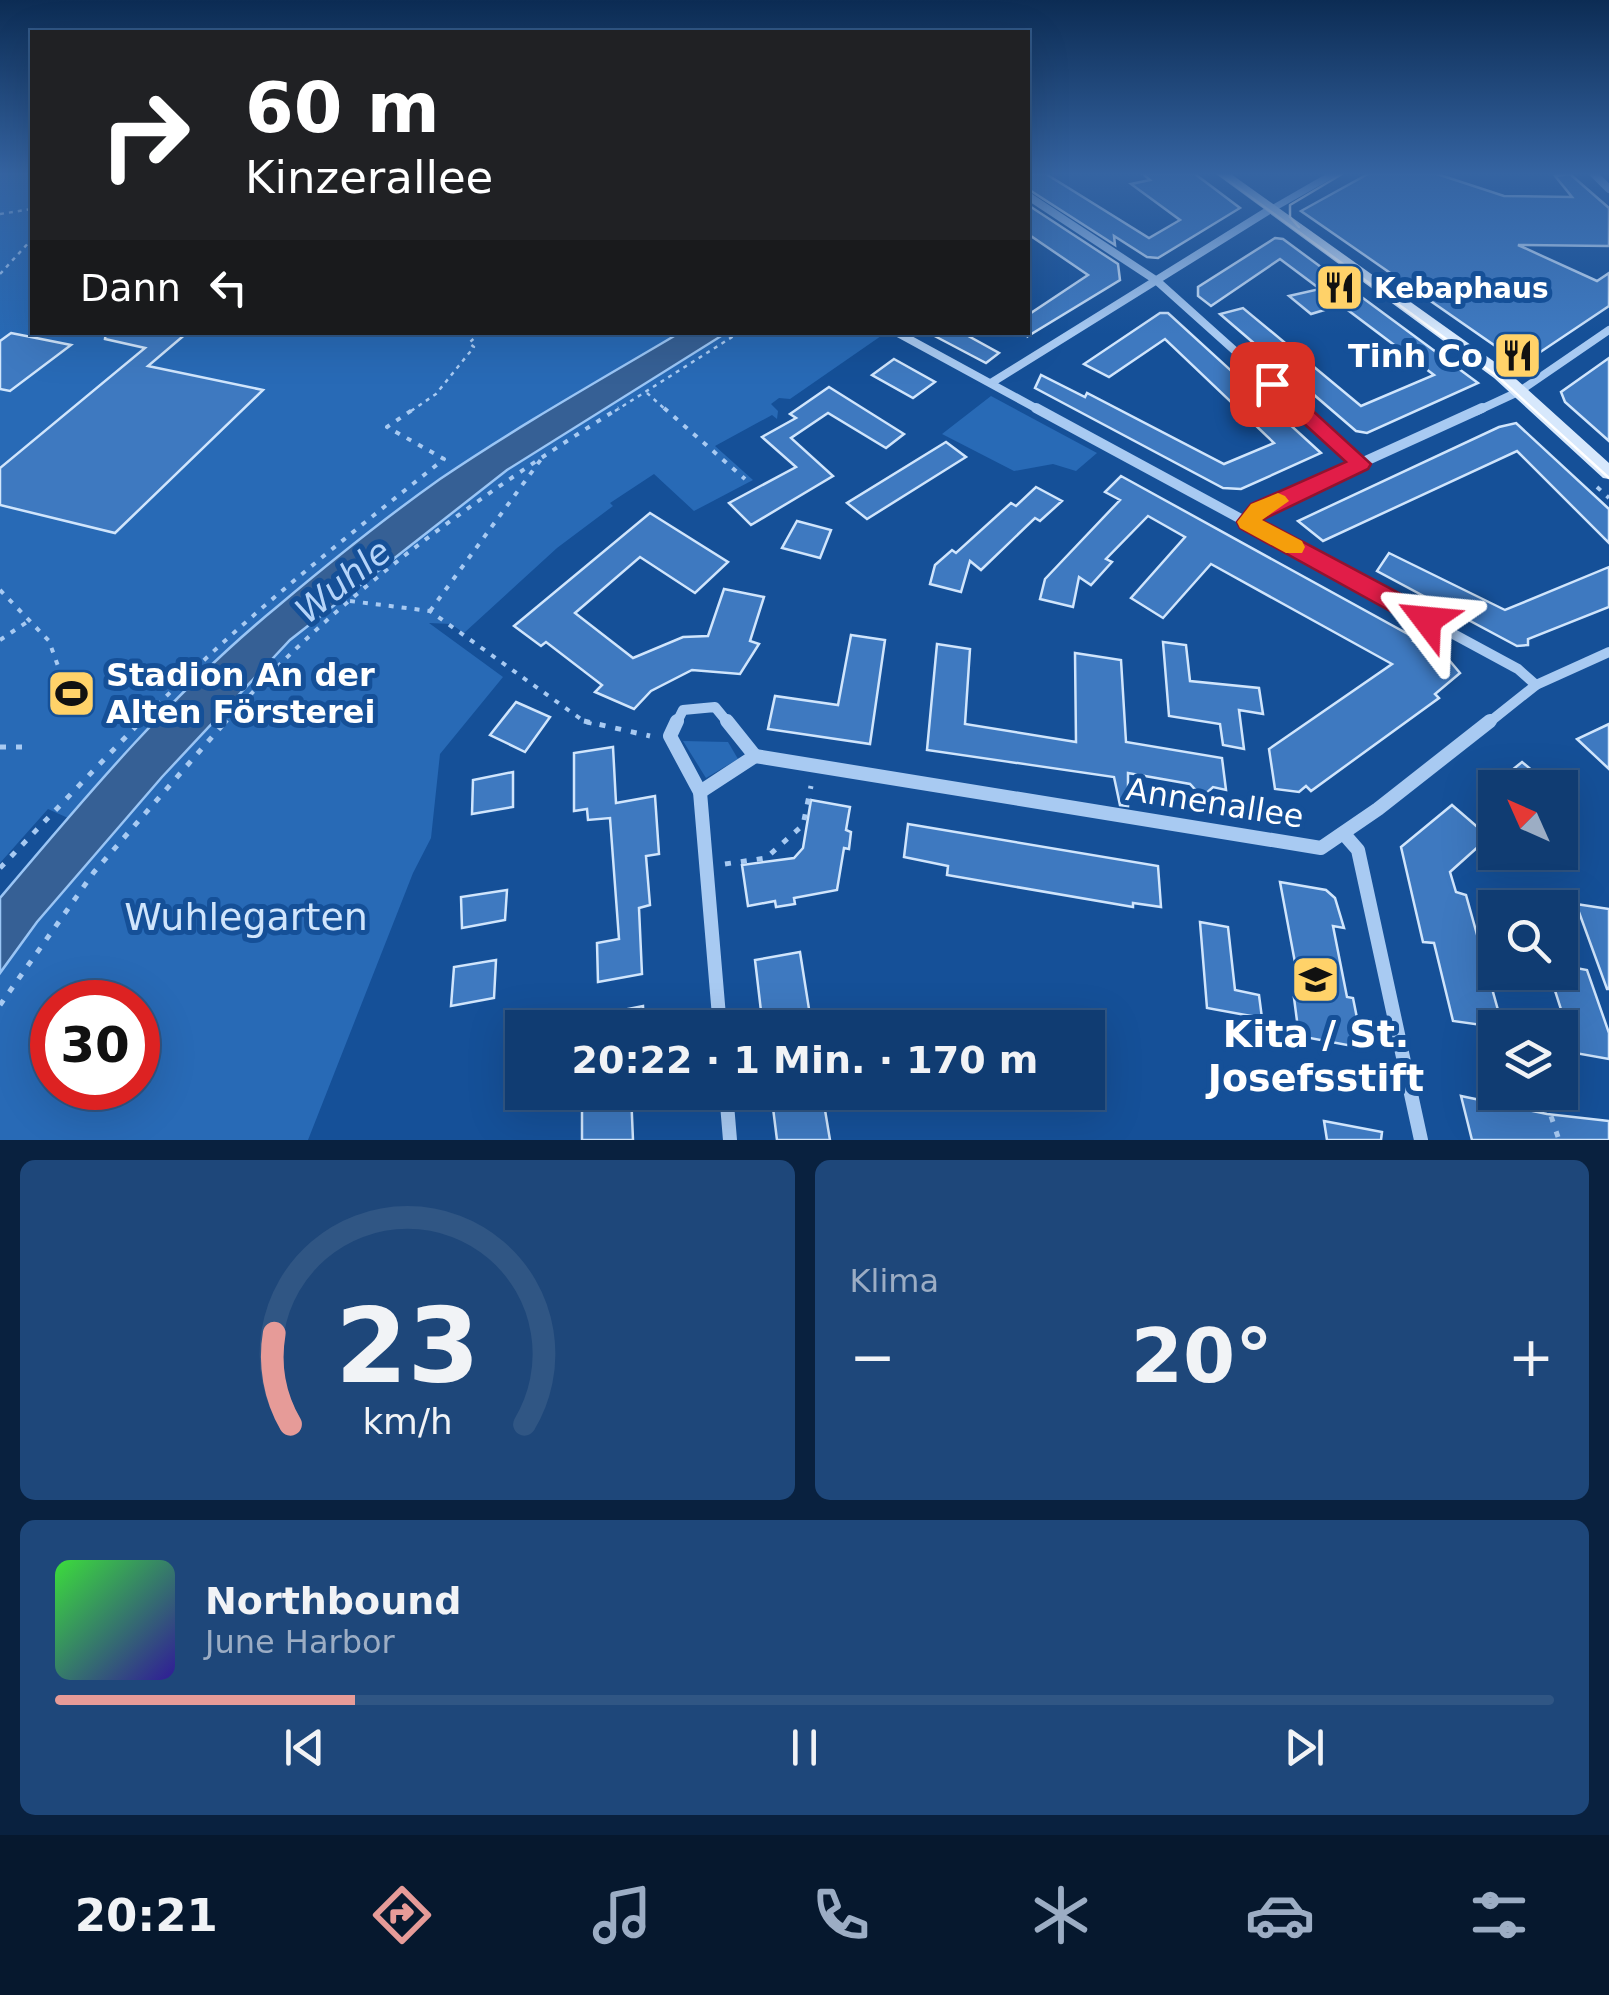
<!DOCTYPE html>
<html lang="de">
<head>
<meta charset="utf-8">
<style>
	:root { --surface:#103c72; --page:#1e477a; --text:#f1f3f6; --muted:#9cadc4; --line:#305684; --accent:#e69b98 }
	body { margin:0; font-family:"DejaVu Sans",sans-serif; background:var(--page); color:var(--text); height:100vh; display:flex; flex-direction:column; font-size:38px; white-space:nowrap }
	* { box-sizing:border-box; margin:0 }
	p { font-size:32px; color:var(--muted) }
	.icon { flex:none; width:55px; height:55px; fill:none; stroke:currentColor; stroke-width:2; stroke-linecap:round; stroke-linejoin:round }
	.map { position:relative; height:1140px; overflow:hidden }
	.sheet { display:flex; flex-direction:column; gap:20px; padding:20px; background:#09213f; flex:1 }
	.sheet>* { flex:none }
	.hud { position:absolute; left:30px; top:30px; width:1000px; height:305px; border-radius:0px; box-shadow:0 10px 40px #0002,0 0 0 2px var(--line); background:#202124; color:#fff; overflow:hidden }
	.needle { width:65px; rotate:315deg }
	.fabs { position:absolute; left:1478px; top:770px; display:grid; gap:20px }
	.fabs a { display:grid; place-items:center; width:100px; height:100px; border-radius:0px; background:var(--surface); box-shadow:0 10px 40px #0002,0 0 0 2px var(--line); font-size:50px }
	.speed { position:absolute; left:30px; top:980px; display:flex; gap:20px; font-size:50px; font-weight:700; text-align:center }
	.speed>* { display:grid; place-content:center; width:130px; height:130px; border-radius:50%; background:var(--surface); box-shadow:0 10px 40px #0002,0 0 0 2px var(--line); line-height:1 }
	.speed .limit { border:15px solid #d22; background:#fff; color:#111 }
	.pin { position:absolute; display:grid; place-items:center; width:85px; height:85px; color:#fff; margin:-42px; border-radius:20px; box-shadow:0 5px 15px #0006 }
	.me { position:absolute; width:110px; margin:-55px; rotate:299deg; stroke-linejoin:round; filter:drop-shadow(0 0 8px #0008) }
	.turn { display:flex; align-items:center; gap:35px; height:210px; padding:0 50px; font-size:45px }
	.turn .icon { width:130px; height:130px; stroke-width:2.5 }
	.turn b { display:block; font-size:70px; line-height:85px }
	.then { display:flex; align-items:center; height:95px; padding:0 50px; background:#0003; gap:20px; font-size:38px }
	.big { font-size:75px; font-weight:800; line-height:1.1 }
	.sheet .card { flex:1; display:flex; flex-direction:column; justify-content:center; gap:15px; min-width:0; padding:0 35px; border-radius:15px; background:var(--page) }
	.sheet .dial { align-items:center; gap:0 }
	.dial svg { height:260px; overflow:visible; fill:none; stroke:var(--line); stroke-width:7; stroke-linecap:round; text-anchor:middle }
	.dial text { fill:var(--text); stroke:none }
	.song { display:flex; align-items:center; gap:30px }
	.cover { width:120px; height:120px; border-radius:15px; background:linear-gradient(135deg,hsl(120 70% 55%),hsl(250 70% 35%)) }
	.played { height:10px; border-radius:5px; background:linear-gradient(90deg,var(--accent) 20%,var(--line) 20%) }
	.keys { display:flex; justify-content:space-around; direction:ltr }
	.heat { display:flex; justify-content:space-between; align-items:center; font-size:55px; direction:ltr }
	.sheet .tiles { flex:1; display:grid; gap:20px; grid-template-columns:1fr 1fr }
	.card:last-child { grid-column:span 2 }
	.trip { position:absolute; left:505px; top:1010px; width:600px; height:100px; border-radius:0px; background:var(--surface); box-shadow:0 10px 40px #0002,0 0 0 2px var(--line); font-weight:800; line-height:100px; text-align:center }
	.dock { display:flex; height:160px; justify-content:space-around; align-items:center; background:#06182e; color:var(--muted) }
	.dock .icon { width:70px; height:70px }
	.dock .active { color:var(--accent) }
	.dock b { font-size:45px; color:var(--text) }
	.map>svg:first-child { display:block }
	.green { fill:#286ab6; fill-rule:evenodd }
	.water { fill:#366095; stroke:#9ac5f5; stroke-width:2.5 }
	.building { fill:#3e79c0; stroke:#d0e5fc; stroke-width:2.5 }
	.lines { fill:none; stroke-linecap:round; stroke-linejoin:round }
	.path-far2 { stroke:#a8caf2; stroke-width:2.5; stroke-dasharray:4 5; stroke-linecap:butt }
	.path-far1 { stroke:#a8caf2; stroke-width:4; stroke-dasharray:5 8; stroke-linecap:butt }
	.path { stroke:#a8caf2; stroke-width:5; stroke-dasharray:6 10; stroke-linecap:butt }
	.minor-far2 { stroke:#a8caf2; stroke-width:8 }
	.minor-far1 { stroke:#a8caf2; stroke-width:10 }
	.minor { stroke:#a8caf2; stroke-width:14 }
	.tertiary { fill:#a8caf2; fill-rule:evenodd }
	.secondary { fill:#d7e8fc; fill-rule:evenodd }
	.tram { stroke:#fff; stroke-width:2.5 }
	.route { fill:#e11d48; stroke:#92132f; stroke-width:2.5 }
	.slow { fill:#f59e0b }
	.labels { text-anchor:middle; stroke-width:10; stroke-linejoin:round; paint-order:stroke }
	.far-poi-label { font-size:28px; font-weight:bold; fill:#fff; stroke:#155098; text-anchor:start }
	.poi-label { font-size:32px; font-weight:bold; fill:#fff; stroke:#155098; text-anchor:end }
	.street-label { font-size:32px; fill:#fff; stroke:#155098 }
	.water-label { font-size:35px; font-style:italic; fill:#b5d4f9; stroke:#155098 }
	.near-park-label { font-size:38px; fill:#d0e5fc; stroke:#155098 }
	.near-poi-label { font-size:38px; font-weight:bold; fill:#fff; stroke:#155098 }
</style>
</head>
<body>
<div class="map">
<svg width="1609" height="1140" viewBox="0 0 1609 1140">
	<rect width="100%" height="100%" fill="#155098"/>
	<g class="green">
		<polygon points="0,174 32,174 32,332 681,333 580,390 438,481 276,607 68,818 48,809 0,863"/>
		<path d="M874,332L881,336L790,399L779,398L771,404L778,411L777,419L772,415L715,446L753,480L694,511L654,474L610,503L613,506L557,548L464,633L451,624L429,623L503,677L440,754L431,838L413,873L308,1140H0V973L37,922L162,777L290,640L507,470L726,333ZM52,1002H138V1088H52Z"/>
		<polygon points="991,396 1097,453 1076,471 1053,464 1014,471 942,434"/>
		<polygon points="683,741 728,742 738,759 706,778"/>
	</g>
	<path class="water" d="M681,332L726,333L507,470L290,640L162,777L37,922L0,973V898C86,796 174,691 278,606C330,562 385,518 440,479C518,426 600,380 681,332Z"/>
	<g class="building">
		<polygon points="1028,174 1046,174 1149,238 1180,220 1131,184 1150,180 1143,174 1195,174 1240,208 1158,258 1147,257 1114,236 1115,245 1028,189"/>
		<polygon points="1368,174 1437,174 1504,196 1572,197 1555,176 1570,174 1609,208 1609,246 1518,245 1597,281 1609,273 1609,306 1524,363 1517,361 1301,211"/>
		<polygon points="1028,205 1118,264 1120,280 1028,336 1028,315 1088,275 1028,234"/>
		<polygon points="1275,238 1283,239 1478,383 1367,433 1356,431 1220,314 1243,308 1361,406 1434,375 1341,305 1311,314 1289,296 1320,289 1280,259 1211,306 1198,296 1198,287"/>
		<polygon points="1160,313 1168,313 1321,453 1241,489 1223,488 1035,388 1041,375 1085,397 1087,393 1224,464 1274,443 1165,339 1109,377 1084,364"/>
		<polygon points="106,332 188,332 148,366 263,390 115,533 0,505 0,468 145,348 105,339"/>
		<polygon points="927,332 961,332 999,353 986,363"/>
		<polygon points="11,333 71,345 10,391 0,389 0,341"/>
		<polygon points="1609,358 1609,441 1565,402 1561,392"/>
		<polygon points="894,359 935,382 913,398 872,375"/>
		<polygon points="829,387 904,434 886,448 828,413 791,438 833,476 751,525 729,503 796,467 762,437 796,418 790,414"/>
		<polygon points="1516,423 1609,509 1609,543 1517,451 1323,541 1298,521 1499,427"/>
		<polygon points="946,442 966,457 867,519 847,503"/>
		<polygon points="1121,476 1415,638 1413,641 1449,660 1460,673 1435,694 1439,698 1311,791 1306,786 1299,792 1275,789 1269,749 1392,664 1211,564 1163,618 1131,598 1185,537 1148,516 1106,559 1112,562 1091,585 1079,577 1073,607 1040,599 1045,579 1120,500 1105,492"/>
		<polygon points="1036,487 1062,501 1040,521 1035,518 981,570 970,561 961,592 930,584 935,565 952,550 956,553 1011,503 1016,506"/>
		<polygon points="650,513 728,562 695,593 640,557 575,613 633,658 683,637 708,636 724,589 764,597 750,641 759,644 740,674 692,670 651,691 634,709 595,692 602,685 546,642 541,646 514,626"/>
		<polygon points="797,521 831,530 820,558 782,548"/>
		<polygon points="1389,553 1505,610 1609,567 1609,607 1528,639 1528,645 1517,646 1377,571"/>
		<polygon points="851,635 885,640 870,744 768,729 775,696 838,705"/>
		<polygon points="1163,642 1186,645 1190,681 1259,688 1263,714 1239,710 1244,749 1223,745 1220,724 1169,716"/>
		<polygon points="937,644 970,649 965,724 1076,742 1075,653 1121,660 1126,742 1222,758 1226,790 1213,787 1202,797 1190,784 1128,773 1128,806 1120,805 1114,777 927,750"/>
		<polygon points="516,702 550,717 525,752 490,735"/>
		<polygon points="1609,724 1609,769 1577,739"/>
		<polygon points="613,747 616,803 655,796 659,854 646,856 650,905 639,908 642,974 598,982 597,943 619,939 610,818 588,820 587,809 574,811 574,753"/>
		<polygon points="1522,762 1553,788 1490,788"/>
		<polygon points="513,772 513,807 472,814 473,780"/>
		<polygon points="811,800 850,807 846,830 851,832 849,849 844,848 837,890 794,898 795,904 776,907 775,901 748,906 742,865 794,858 803,848"/>
		<polygon points="1452,805 1489,837 1450,872 1456,892 1466,895 1503,1028 1453,1021 1434,943 1423,942 1401,847"/>
		<polygon points="908,824 1158,866 1161,907 1133,903 1133,907 947,875 948,866 904,857"/>
		<polygon points="1280,882 1326,890 1335,898 1344,928 1333,926 1347,997 1353,998 1363,1048 1299,1036 1294,998 1302,1000"/>
		<polygon points="507,890 505,920 462,928 461,897"/>
		<polygon points="1576,904 1609,909 1609,989 1607,989"/>
		<polygon points="1200,922 1228,927 1235,990 1259,995 1262,1018 1207,1008"/>
		<polygon points="800,952 812,1028 763,1028 755,960"/>
		<polygon points="496,960 494,998 451,1006 454,967"/>
		<polygon points="1560,965 1587,970 1609,1033 1609,1059 1575,1053 1549,972 1560,972"/>
		<polygon points="643,1006 644,1028 574,1028 573,1020"/>
		<polygon points="771,1092 822,1092 830,1140 777,1140"/>
		<polygon points="631,1093 633,1140 582,1140 582,1102"/>
		<polygon points="1461,1096 1547,1114 1609,1121 1609,1140 1472,1140"/>
		<polygon points="1324,1121 1382,1132 1381,1140 1327,1140"/>
	</g>
	<g class="lines">
		<g class="path-far2">
			<polyline points="0,214 32,209"/>
			<polyline points="0,274 32,239"/>
			<polyline points="647,393 667,411"/>
			<polyline points="411,411 436,394 474,347 469,343 481,332"/>
			<polyline points="615,411 740,332"/>
		</g>
		<g class="path-far1">
			<polyline points="664,408 745,479"/>
			<polyline points="1597,487 1609,498"/>
			<polyline points="0,590 49,641 58,666"/>
			<polyline points="350,601 430,611 585,722 593,724"/>
			<polyline points="430,611 542,458"/>
			<polyline points="0,640 30,620"/>
			<path d="M139,724C233,626 338,544 444,459L387,427L415,408"/>
			<path d="M224,724C333,598 478,496 619,408"/>
		</g>
		<g class="path">
			<polyline points="584,721 650,736"/>
			<polyline points="0,747 29,747"/>
			<polyline points="725,864 766,858 803,825 811,786"/>
			<polyline points="0,868 141,721"/>
			<polyline points="0,1005 94,872 226,721"/>
			<polyline points="1546,1101 1559,1140"/>
		</g>
		<g class="minor-far2">
			<polyline points="1594,174 1609,189"/>
			<polyline points="1028,196 1157,281 1302,411"/>
			<polyline points="896,332 1041,411"/>
			<polyline points="991,383 1271,209"/>
			<polyline points="1477,411 1520,391 1609,330"/>
		</g>
		<g class="minor-far1">
			<polyline points="1036,408 1518,669 1536,685"/>
			<polyline points="1299,408 1360,463"/>
			<polyline points="1248,522 1258,510 1482,408"/>
			<polyline points="676,724 683,710 715,707 729,724"/>
			<polyline points="1487,724 1536,685 1609,652"/>
		</g>
		<g class="minor">
			<polyline points="677,721 670,736 700,792 720,1028"/>
			<polyline points="727,721 755,756"/>
			<polyline points="755,756 1321,848 1378,809 1490,721"/>
			<polyline points="700,792 755,756"/>
			<polyline points="1344,834 1358,850 1421,1140"/>
			<polyline points="726,1092 730,1140"/>
		</g>
		<polygon class="tertiary" points="1326,174 1340,174 1275,211 1265,209"/>
		<polygon class="secondary" points="1216,174 1231,174 1506,370 1609,463 1609,479 1603,478 1494,378"/>
		<g class="tram">
			<polyline points="1219,174 1497,376 1609,478"/>
			<polyline points="1299,227 1290,217 1290,205 1342,174"/>
		</g>
	</g>
	<linearGradient id="sky" x2="0" y2="1"><stop stop-color="#0c2c54"/><stop offset="0.52" stop-color="#3564a2"/><stop offset="1" stop-color="#3564a2" stop-opacity="0"/></linearGradient>
	<rect width="1609" height="334" fill="url(#sky)"/>
	<polygon class="route" points="1272,378 1278,379 1371,464 1368,469 1262,520 1436,613 1439,620 1436,627 1419,627 1240,528 1237,522 1251,504 1346,462 1265,388 1262,384"/>
	<polygon class="slow" points="1278,493 1285,496 1289,501 1262,520 1302,541 1305,547 1302,553 1286,553 1240,528 1237,522 1251,504"/>
	<defs>
		<symbol id="restaurant-square" viewBox="-11 -11 22 22"><rect x="-9" y="-9" width="18" height="18" rx="4" fill="#ffd269" stroke="#155098"/><path d="M-5-6h1v4h1v-4h1v4h1v-4h1v5L-1.5 .5V6h-2V.5L-5-1ZM5-6V6H3V1.5H1.5Q1.5-4 5-6Z" fill="#111"/></symbol>
		<symbol id="stadium-square" viewBox="-11 -11 22 22"><rect x="-9" y="-9" width="18" height="18" rx="4" fill="#ffd269" stroke="#155098"/><path d="M0-5a6.5 5 0 1 0 0 10a6.5 5 0 1 0 0-10ZM-3.5-1.8h7v3.6h-7Z" fill="#111"/></symbol>
		<symbol id="school-square" viewBox="-11 -11 22 22"><rect x="-9" y="-9" width="18" height="18" rx="4" fill="#ffd269" stroke="#155098"/><path d="M0-5L7-2L0 1L-7-2ZM-4 1L0 2.5L4 1V4Q0 6-4 4Z" fill="#111"/></symbol>
	</defs>
	<g fill-rule="evenodd">
		<use href="#restaurant-square" x="1312" y="260" width="55" height="55"/>
		<use href="#restaurant-square" x="1490" y="328" width="55" height="55"/>
		<use href="#stadium-square" x="44" y="666" width="55" height="55"/>
		<use href="#school-square" x="1288" y="952" width="55" height="55"/>
	</g>
	<g class="labels">
		<g class="far-poi-label">
			<text x="1374" y="298">Kebaphaus</text>
		</g>
		<g class="poi-label">
			<text x="1483" y="367">Tinh Co</text>
			<text x="106" y="686" text-anchor="start">Stadion An der<tspan x="106" dy="37">Alten Försterei</tspan></text>
		</g>
		<g class="street-label">
			<text transform="translate(1215 803) rotate(9)" y="11">Annenallee</text>
		</g>
		<g class="water-label">
			<text transform="translate(343 581) rotate(-39)" y="12">Wuhle</text>
		</g>
		<g class="near-park-label">
			<text x="246" y="930">Wuhlegarten</text>
		</g>
		<g class="near-poi-label">
			<text x="1316" y="1047">Kita / St.<tspan x="1316" dy="44">Josefsstift</tspan></text>
		</g>
	</g>
</svg>
<div class="fabs">
<a><svg class="needle" viewBox="-14 -14 28 28"><path d="M0-13l5 13h-10z" fill="#e53935"/><path d="M0 13l5-13h-10z" fill="#9cadc4"/></svg></a>
<a><svg class="icon" aria-label="search" viewBox="0 0 24 24"><circle cx="10" cy="10" r="6"/><path d="M15 15l6 6"/></svg></a>
<a><svg class="icon" aria-label="layers" viewBox="0 0 24 24"><path d="M12 4l9 5-9 5-9-5zM3 14l9 5 9-5"/></svg></a>
</div>
<div class="speed"><div class="limit">30</div></div>
<div class="pin" style="left:1272px;top:384px;background:#d93025"><svg class="icon" aria-label="arrive" viewBox="0 0 24 24"><path d="M6 21V4h12l-3 4 3 4H6"/></svg></div>
<svg class="me" style="left:1427px;top:620px" viewBox="-20 -20 40 40"><path d="M0-17L14 15 0 8-14 15z" fill="#e11d48" stroke="#fff" stroke-width="4"/></svg>
<div class="trip">20:22 · 1 Min. · 170 m</div>
<div class="hud">
<div class="turn"><svg class="icon" aria-label="right" viewBox="0 0 24 24"><path d="M7 20v-9h11M14 6l5 5-5 5"/></svg><div><b>60 m</b>Kinzerallee</div></div>
<div class="then">Dann<svg class="icon" aria-label="left" viewBox="0 0 24 24"><path d="M17 20v-9H6M10 6l-5 5 5 5"/></svg></div>
</div>
</div>
<section class="sheet">
<div class="tiles">
<div class="card dial"><svg viewBox="0 0 100 80">
<path d="M14 69A42 42 0 1 1 86 69"/>
<path d="M14 69A42 42 0 0 1 9 41" stroke="#e69b98"/>
<text x="50" y="56" font-size="32" font-weight="700">23</text>
<text x="50" y="72" font-size="11">km/h</text>
</svg></div>
<div class="card"><p>Klima</p>
<div class="heat"><a>−</a><b class="big">20°</b><a>+</a></div>
</div>
<div class="card">
<div class="song"><i class="cover"></i><div><b>Northbound</b><p>June Harbor</p></div></div>
<div class="played"></div>
<div class="keys"><svg class="icon" aria-label="previous" viewBox="0 0 24 24"><path d="M18 5L8 12l10 7zM5 5v14"/></svg><svg class="icon" aria-label="pause" viewBox="0 0 24 24"><path d="M8 5v14M16 5v14"/></svg><svg class="icon" aria-label="next" viewBox="0 0 24 24"><path d="M6 5l10 7-10 7zM19 5v14"/></svg></div>
</div>
</div>
</section>
<nav class="dock">
<b>20:21</b>
<svg class="icon active" aria-label="directions" viewBox="0 0 24 24"><path d="M12 3l9 9-9 9-9-9zM9 14v-3h6M13 9l2 2-2 2"/></svg>
<svg class="icon" aria-label="music" viewBox="0 0 24 24"><path d="M9 18V5l10-2v13"/><circle cx="6" cy="18" r="3"/><circle cx="16" cy="16" r="3"/></svg>
<svg class="icon" aria-label="phone" viewBox="0 0 24 24"><path d="M5 4h4l2 5-3 2q2 4 5 5l2-3 5 2v4C11 20 4 13 5 4z"/></svg>
<svg class="icon" aria-label="climate" viewBox="0 0 24 24"><path d="M12 3v18M4 7l16 10M4 17L20 7"/></svg>
<svg class="icon" aria-label="car" viewBox="0 0 24 24"><path d="M5 17H2v-5l4-1 3-4h7l3 4 3 1v5h-3M9 17h6M6 11h13"/><circle cx="7" cy="17" r="2"/><circle cx="17" cy="17" r="2"/></svg>
<svg class="icon" aria-label="filters" viewBox="0 0 24 24"><path d="M4 7h16M4 17h16"/><circle cx="9" cy="7" r="2"/><circle cx="15" cy="17" r="2"/></svg>
</nav>
</body>
</html>
